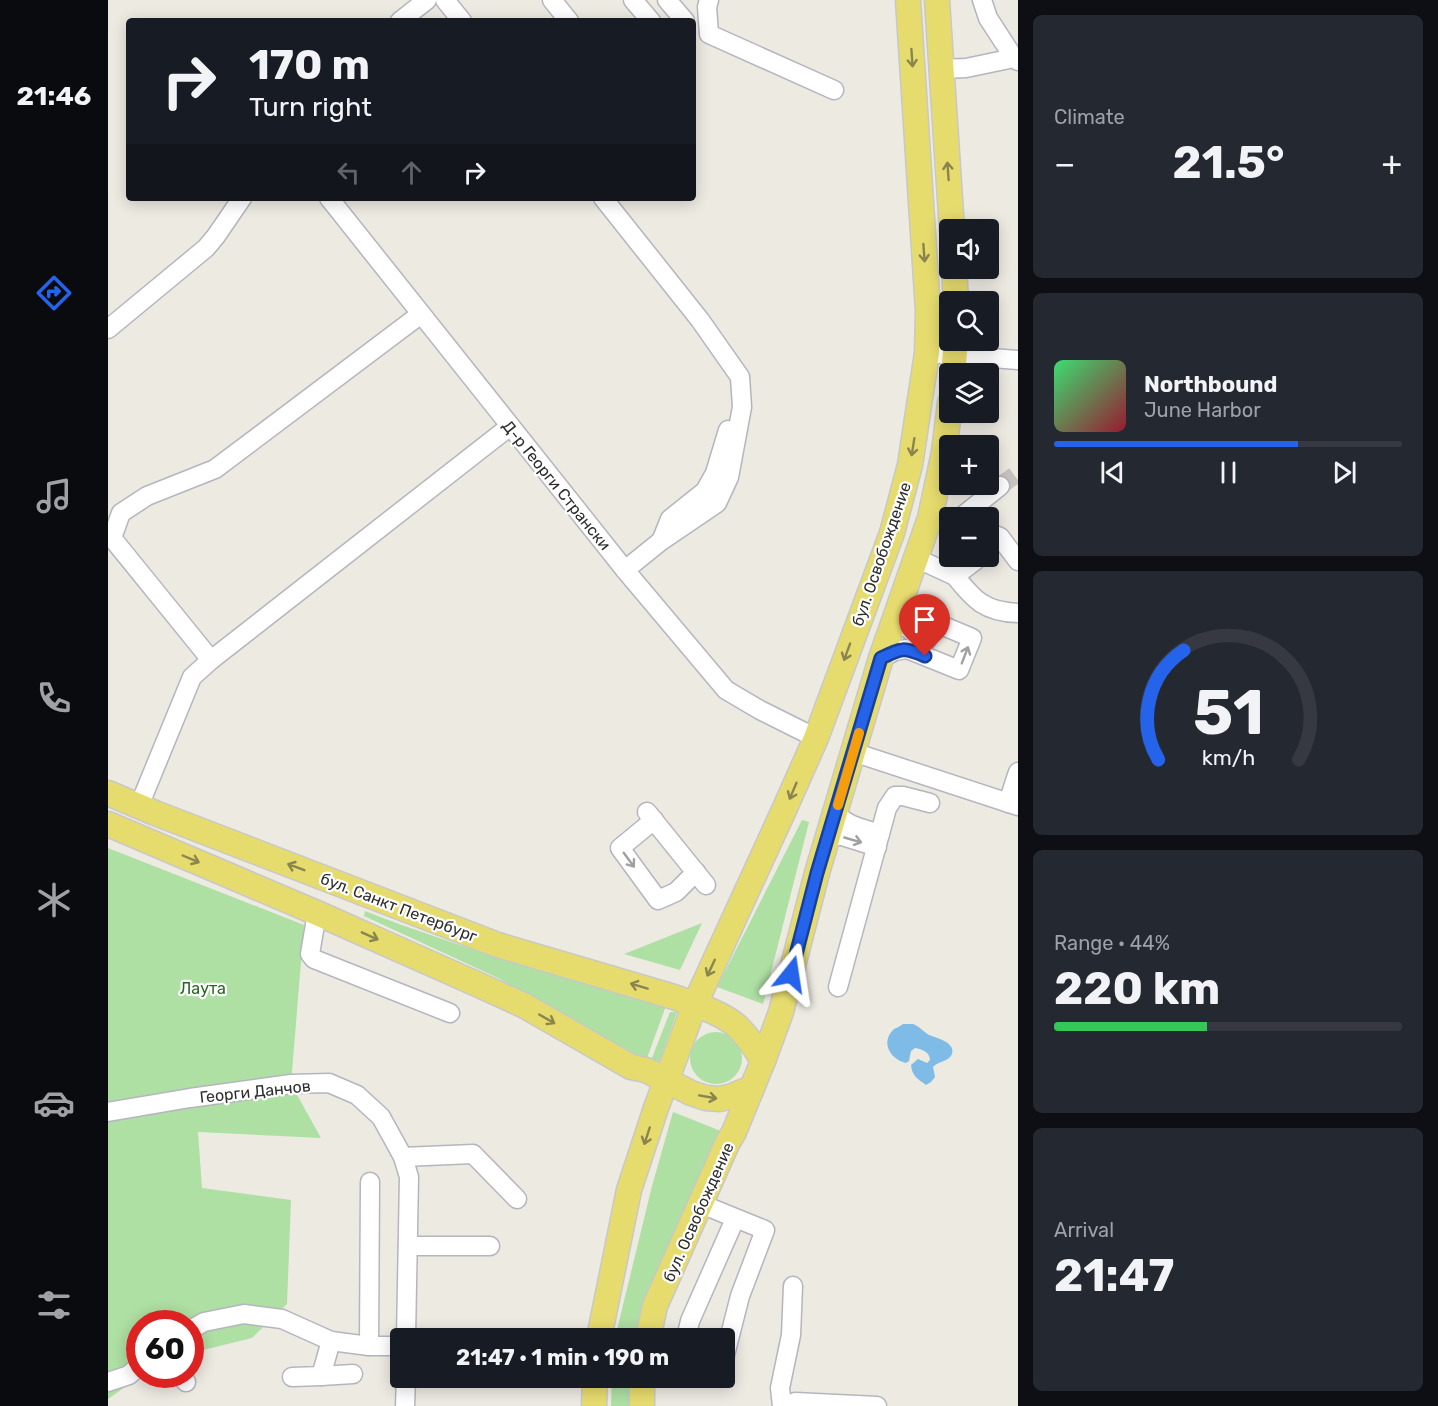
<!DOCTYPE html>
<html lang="en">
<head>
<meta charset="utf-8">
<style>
	:root { --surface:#171b24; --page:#242831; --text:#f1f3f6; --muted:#9ea1a6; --line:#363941; --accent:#2563eb }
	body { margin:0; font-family:Rubik,sans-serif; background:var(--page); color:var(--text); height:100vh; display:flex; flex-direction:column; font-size:22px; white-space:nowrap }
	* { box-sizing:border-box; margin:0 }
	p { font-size:20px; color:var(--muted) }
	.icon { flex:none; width:33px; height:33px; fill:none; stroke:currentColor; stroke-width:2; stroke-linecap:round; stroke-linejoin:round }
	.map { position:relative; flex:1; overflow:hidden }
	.details { display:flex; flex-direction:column; gap:15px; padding:15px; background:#0d0f14; width:420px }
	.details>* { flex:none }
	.top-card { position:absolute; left:18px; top:18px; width:570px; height:183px; border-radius:6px; box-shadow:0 3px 15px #0003; background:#171b24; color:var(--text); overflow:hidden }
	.buttons { position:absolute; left:831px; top:219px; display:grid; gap:12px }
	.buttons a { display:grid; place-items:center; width:60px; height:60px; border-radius:6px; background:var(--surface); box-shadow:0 3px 15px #0003; font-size:30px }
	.speed { position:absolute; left:18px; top:1310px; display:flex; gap:12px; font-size:30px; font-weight:700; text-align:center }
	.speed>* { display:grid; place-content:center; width:78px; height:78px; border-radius:50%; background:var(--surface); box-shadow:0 3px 15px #0003; line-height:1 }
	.speed .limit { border:9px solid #d22; background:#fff; color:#111 }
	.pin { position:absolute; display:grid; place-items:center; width:51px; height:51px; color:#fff; margin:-62px -26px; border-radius:50% 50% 50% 0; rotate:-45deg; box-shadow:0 0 6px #0007 }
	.pin .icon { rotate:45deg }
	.me { position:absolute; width:66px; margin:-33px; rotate:15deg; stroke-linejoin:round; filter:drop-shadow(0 0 4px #0008) }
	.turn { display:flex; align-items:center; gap:21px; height:126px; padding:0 24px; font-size:27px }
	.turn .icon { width:78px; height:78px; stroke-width:2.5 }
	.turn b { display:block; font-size:42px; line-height:51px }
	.lanes { display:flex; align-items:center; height:57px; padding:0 24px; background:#0003; justify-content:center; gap:30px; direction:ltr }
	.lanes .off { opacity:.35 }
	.big { font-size:45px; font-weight:700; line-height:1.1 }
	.details .widget { flex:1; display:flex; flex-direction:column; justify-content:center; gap:9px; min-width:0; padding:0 21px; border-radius:9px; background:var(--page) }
	.details .dial { align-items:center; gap:0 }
	.dial svg { height:156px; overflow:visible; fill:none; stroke:var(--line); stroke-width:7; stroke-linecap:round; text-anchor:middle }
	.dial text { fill:var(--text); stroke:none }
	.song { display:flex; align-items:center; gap:18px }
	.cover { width:72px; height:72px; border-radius:9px; background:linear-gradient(135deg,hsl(140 70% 55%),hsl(350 70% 35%)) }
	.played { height:6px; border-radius:3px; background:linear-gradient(90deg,var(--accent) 70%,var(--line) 70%) }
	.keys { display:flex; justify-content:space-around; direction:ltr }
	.heat { display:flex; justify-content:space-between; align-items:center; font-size:33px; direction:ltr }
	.charge { height:9px; border-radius:4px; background:linear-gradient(90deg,#34c759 44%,var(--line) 0) }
	.trip { position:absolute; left:282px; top:1328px; width:345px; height:60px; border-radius:6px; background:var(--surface); box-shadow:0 3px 15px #0003; font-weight:700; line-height:60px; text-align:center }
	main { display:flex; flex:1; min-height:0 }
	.tabs { display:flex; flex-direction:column; width:108px; justify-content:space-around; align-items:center; background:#090b0e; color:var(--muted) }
	.tabs .icon { width:42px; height:42px }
	.tabs .current { color:var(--accent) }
	.tabs b { font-size:27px; color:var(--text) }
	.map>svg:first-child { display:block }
	.green { fill:#aedfa3 }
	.water { fill:#7ebbe6 }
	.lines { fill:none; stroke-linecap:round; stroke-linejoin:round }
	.minor-tunnel { stroke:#c7c4be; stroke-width:18; stroke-dasharray:18 9; stroke-linecap:butt }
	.minor-casing { stroke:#b5b5bf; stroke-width:21 }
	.major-casing { stroke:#c8c8c8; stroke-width:27 }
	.minor { stroke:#fff; stroke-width:18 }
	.major { stroke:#e6dc6e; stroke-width:24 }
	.oneway { stroke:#8a844e }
	.oneway2 { stroke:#a0a0a0 }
	.route-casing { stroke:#184099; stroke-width:15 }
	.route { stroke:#2563eb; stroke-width:10 }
	.slow { stroke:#f59e0b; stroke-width:10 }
	.labels { text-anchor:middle; stroke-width:4.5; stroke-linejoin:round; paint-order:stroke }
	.street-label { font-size:16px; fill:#2d2d2d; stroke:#fff }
	.park-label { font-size:16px; fill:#266622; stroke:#fff }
</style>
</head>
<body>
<main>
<nav class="tabs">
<b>21:46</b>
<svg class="icon current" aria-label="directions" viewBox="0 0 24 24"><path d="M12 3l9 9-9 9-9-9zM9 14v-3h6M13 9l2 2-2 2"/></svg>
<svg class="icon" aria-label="music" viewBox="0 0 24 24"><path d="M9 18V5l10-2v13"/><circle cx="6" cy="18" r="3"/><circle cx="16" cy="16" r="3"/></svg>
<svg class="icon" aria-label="phone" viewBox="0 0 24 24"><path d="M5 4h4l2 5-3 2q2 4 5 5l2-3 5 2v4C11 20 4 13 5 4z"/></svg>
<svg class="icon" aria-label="climate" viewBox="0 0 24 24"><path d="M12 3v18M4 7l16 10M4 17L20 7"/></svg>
<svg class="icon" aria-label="car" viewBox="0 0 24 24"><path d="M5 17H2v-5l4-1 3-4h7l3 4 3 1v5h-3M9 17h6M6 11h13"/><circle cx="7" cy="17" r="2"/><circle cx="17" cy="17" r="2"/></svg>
<svg class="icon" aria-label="filters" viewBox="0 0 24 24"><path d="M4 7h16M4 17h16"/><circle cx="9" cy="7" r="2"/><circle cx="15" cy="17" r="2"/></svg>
</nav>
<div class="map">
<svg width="910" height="1406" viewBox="0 0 910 1406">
	<rect width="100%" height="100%" fill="#edeae2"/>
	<g class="green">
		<polygon points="694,820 701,822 655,1004 609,987"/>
		<polygon points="0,848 196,925 183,1084 213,1138 90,1132 94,1188 183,1200 179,1304 144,1338 83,1353 82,1323 32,1323 32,1374 41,1374 20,1385 0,1399"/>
		<path d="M257,911C356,950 457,977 559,1003L538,1061L390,978L256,916Z"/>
		<polygon points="594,923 572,970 516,954"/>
		<polygon points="562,1012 569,1012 551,1063 542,1063"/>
		<circle cx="608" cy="1058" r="26"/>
		<polygon points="565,1112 613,1131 529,1338 507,1338 544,1186"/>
		<polygon points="504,1377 526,1377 525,1406 503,1406"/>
	</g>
	<path class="water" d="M795,1024C796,1024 804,1024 805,1024C811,1026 816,1032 821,1035C828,1038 848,1042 844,1054C841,1062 830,1061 825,1067L827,1077L823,1082L818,1085C810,1079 804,1076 803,1065L810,1059L819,1063L822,1060C822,1052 814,1049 807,1048L803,1051L801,1061L798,1063C782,1059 772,1042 786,1029C787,1029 794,1025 795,1024Z"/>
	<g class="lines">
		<polyline class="minor-tunnel" points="892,486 910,473"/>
		<defs>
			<g id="minor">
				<polyline points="337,0 354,21"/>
				<polyline points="444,0 461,21"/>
				<polyline points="525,0 543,21"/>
				<polyline points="559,0 577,21"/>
				<polyline points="601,0 599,7 601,34 726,90"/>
				<polyline points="874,0 880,18 906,58"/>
				<polyline points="292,21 319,0"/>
				<polyline points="834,69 858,68 906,58 910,61"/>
				<polyline points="221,198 517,570 618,690 652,710 708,738"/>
				<polyline points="495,198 592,320 632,377 634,407 621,477 609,503 553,541 517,570"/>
				<polyline points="0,329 98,248 108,236 134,198"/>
				<polyline points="819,353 910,360"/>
				<polyline points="822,518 842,524"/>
				<polyline points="852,518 892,486"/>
				<polyline points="880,532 892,537 910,561"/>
				<polyline points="0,533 103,660"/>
				<polyline points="4,538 13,513 39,496 107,469 313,314"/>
				<polyline points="554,539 562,519 597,491 607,473 620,430"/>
				<polyline points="808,558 847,576 868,560"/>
				<path d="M847,576C866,600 877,612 910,613"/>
				<path d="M773,658L787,651L799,649L851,670L864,638L826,622L819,640C800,632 798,628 791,610"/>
				<polyline points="745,752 910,806"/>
				<polyline points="900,803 910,772"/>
				<polyline points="31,806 84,677 103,660 401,427"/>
				<polyline points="539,812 598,885"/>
				<path d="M728,813C738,826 757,829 772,834"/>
				<polyline points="546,820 512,848 550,900 568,892 588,872"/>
				<polyline points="720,836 734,836 769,847"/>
				<polyline points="209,913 202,954 206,959 342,1013"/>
				<polyline points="730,987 779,808 787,796 795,796 822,803"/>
				<polyline points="0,1112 82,1098 183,1084 221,1083 249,1095 273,1117 295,1157 301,1177 298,1338"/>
				<polyline points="295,1157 365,1154 409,1199"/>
				<polyline points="593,1204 657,1230 632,1296 616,1359"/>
				<polyline points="300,1246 382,1246"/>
				<polyline points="82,1330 96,1322 136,1314 174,1319 223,1341 261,1346 292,1346"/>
				<polyline points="578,1338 582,1321 627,1219"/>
				<polyline points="261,1346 262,1182"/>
				<polyline points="71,1374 78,1382"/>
				<polyline points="213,1376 245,1374"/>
				<polyline points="184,1377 213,1376 223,1341"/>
				<polyline points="0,1382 21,1375 32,1365"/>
				<polyline points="297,1406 298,1377"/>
				<polyline points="674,1406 672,1388 683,1335 685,1286"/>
				<polyline points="677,1406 687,1402 769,1406"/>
			</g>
			<g id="major">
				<polyline points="829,0 844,230"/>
				<polyline points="846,268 848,302"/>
				<polyline points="845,374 848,340"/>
				<path d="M0,793L47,813L390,945L566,997C586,1004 615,1013 630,1027C640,1037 648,1049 655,1061"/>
				<polyline points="0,824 209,913 371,985 417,1006 523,1067 538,1070 583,1093 598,1098 612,1099 624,1096 644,1088"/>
				<polyline points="491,1338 521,1190 548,1108 587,1004 676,810 708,738 784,533 802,465 819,353 820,311 800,0"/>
				<polyline points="540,1338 547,1306 619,1144 626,1132 655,1061 673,1012 709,873 773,658 822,518 836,452 842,403"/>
				<polyline points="486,1406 487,1377"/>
				<polyline points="534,1406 534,1377"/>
			</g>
		</defs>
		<use href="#minor" class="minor-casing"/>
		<use href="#major" class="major-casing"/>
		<use href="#minor" class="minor"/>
		<use href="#major" class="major"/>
	</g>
	<defs><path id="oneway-shaft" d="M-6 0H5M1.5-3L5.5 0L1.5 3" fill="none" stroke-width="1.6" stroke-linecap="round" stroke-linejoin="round" transform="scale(1.5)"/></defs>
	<g class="oneway">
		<use href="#oneway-shaft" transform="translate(804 58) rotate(86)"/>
		<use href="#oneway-shaft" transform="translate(840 171) rotate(-94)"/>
		<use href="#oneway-shaft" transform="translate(816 253) rotate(86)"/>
		<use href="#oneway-shaft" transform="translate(805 447) rotate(99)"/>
		<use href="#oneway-shaft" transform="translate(739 652) rotate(110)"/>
		<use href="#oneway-shaft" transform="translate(685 791) rotate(113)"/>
		<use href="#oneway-shaft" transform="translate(83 859) rotate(23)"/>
		<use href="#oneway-shaft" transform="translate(188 867) rotate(-159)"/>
		<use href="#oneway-shaft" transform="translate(262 936) rotate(24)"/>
		<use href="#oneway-shaft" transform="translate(603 968) rotate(115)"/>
		<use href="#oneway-shaft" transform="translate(531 986) rotate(-163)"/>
		<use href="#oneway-shaft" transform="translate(439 1019) rotate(30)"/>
		<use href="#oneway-shaft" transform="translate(600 1097) rotate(10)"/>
		<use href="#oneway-shaft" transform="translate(539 1136) rotate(108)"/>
	</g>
	<g class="oneway2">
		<use href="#oneway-shaft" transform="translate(857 655) rotate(-69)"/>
		<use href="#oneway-shaft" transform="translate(745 840) rotate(16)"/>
		<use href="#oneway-shaft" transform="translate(521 860) rotate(54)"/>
	</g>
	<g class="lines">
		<defs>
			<path id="route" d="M683,974L709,873L773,658C794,648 796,647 817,656"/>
		</defs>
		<use href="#route" class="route-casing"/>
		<use href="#route" class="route"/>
		<polyline class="slow" points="730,805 751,733"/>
	</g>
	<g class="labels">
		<g class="street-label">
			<text transform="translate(449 485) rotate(51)" y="6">Д-р Георги Странски</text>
			<text transform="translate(773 554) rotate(-71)" y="6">бул. Освобождение</text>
			<text transform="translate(291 907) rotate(21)" y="6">бул. Санкт Петербург</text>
			<text transform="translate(147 1091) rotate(-6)" y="6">Георги Данчов</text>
			<text transform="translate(590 1212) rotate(-66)" y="6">бул. Освобождение</text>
		</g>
		<g class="park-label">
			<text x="95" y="994">Лаута</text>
		</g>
	</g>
</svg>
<div class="buttons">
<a><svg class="icon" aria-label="sound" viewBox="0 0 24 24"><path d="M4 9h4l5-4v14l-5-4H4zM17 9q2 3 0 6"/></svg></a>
<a><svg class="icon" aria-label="search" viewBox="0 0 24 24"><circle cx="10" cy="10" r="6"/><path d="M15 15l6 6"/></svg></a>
<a><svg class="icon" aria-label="layers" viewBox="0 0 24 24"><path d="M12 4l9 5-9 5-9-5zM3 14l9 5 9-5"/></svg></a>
<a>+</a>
<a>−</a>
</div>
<div class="speed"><div class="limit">60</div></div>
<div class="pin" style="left:817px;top:656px;background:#d93025"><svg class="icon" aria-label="arrive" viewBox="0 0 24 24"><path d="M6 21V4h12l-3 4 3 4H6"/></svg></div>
<svg class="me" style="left:683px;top:974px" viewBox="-20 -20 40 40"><path d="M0-17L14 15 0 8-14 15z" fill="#2563eb" stroke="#fff" stroke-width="4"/></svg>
<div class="trip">21:47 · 1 min · 190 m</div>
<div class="top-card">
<div class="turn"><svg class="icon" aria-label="right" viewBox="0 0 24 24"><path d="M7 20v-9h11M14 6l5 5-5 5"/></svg><div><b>170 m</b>Turn right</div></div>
<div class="lanes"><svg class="icon off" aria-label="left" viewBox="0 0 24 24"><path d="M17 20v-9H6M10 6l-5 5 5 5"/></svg><svg class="icon off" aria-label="ahead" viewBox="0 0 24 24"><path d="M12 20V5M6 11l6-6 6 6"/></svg><svg class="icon" aria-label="right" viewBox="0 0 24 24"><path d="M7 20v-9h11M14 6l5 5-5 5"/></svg></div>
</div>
</div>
<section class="details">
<div class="widget"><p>Climate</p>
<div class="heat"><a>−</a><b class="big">21.5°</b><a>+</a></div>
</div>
<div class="widget">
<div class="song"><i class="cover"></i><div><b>Northbound</b><p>June Harbor</p></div></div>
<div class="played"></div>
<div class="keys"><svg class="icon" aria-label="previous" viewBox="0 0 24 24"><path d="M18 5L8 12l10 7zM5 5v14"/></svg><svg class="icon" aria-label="pause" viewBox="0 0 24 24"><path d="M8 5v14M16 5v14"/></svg><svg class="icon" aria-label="next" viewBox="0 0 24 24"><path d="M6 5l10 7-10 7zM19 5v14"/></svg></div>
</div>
<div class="widget dial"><svg viewBox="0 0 100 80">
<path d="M14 69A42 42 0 1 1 86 69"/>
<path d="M14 69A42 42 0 0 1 27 13" stroke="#2563eb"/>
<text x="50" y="56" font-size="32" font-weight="700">51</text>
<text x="50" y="72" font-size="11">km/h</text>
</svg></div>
<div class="widget"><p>Range · 44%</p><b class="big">220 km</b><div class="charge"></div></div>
<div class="widget"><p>Arrival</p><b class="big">21:47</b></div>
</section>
</main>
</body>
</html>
